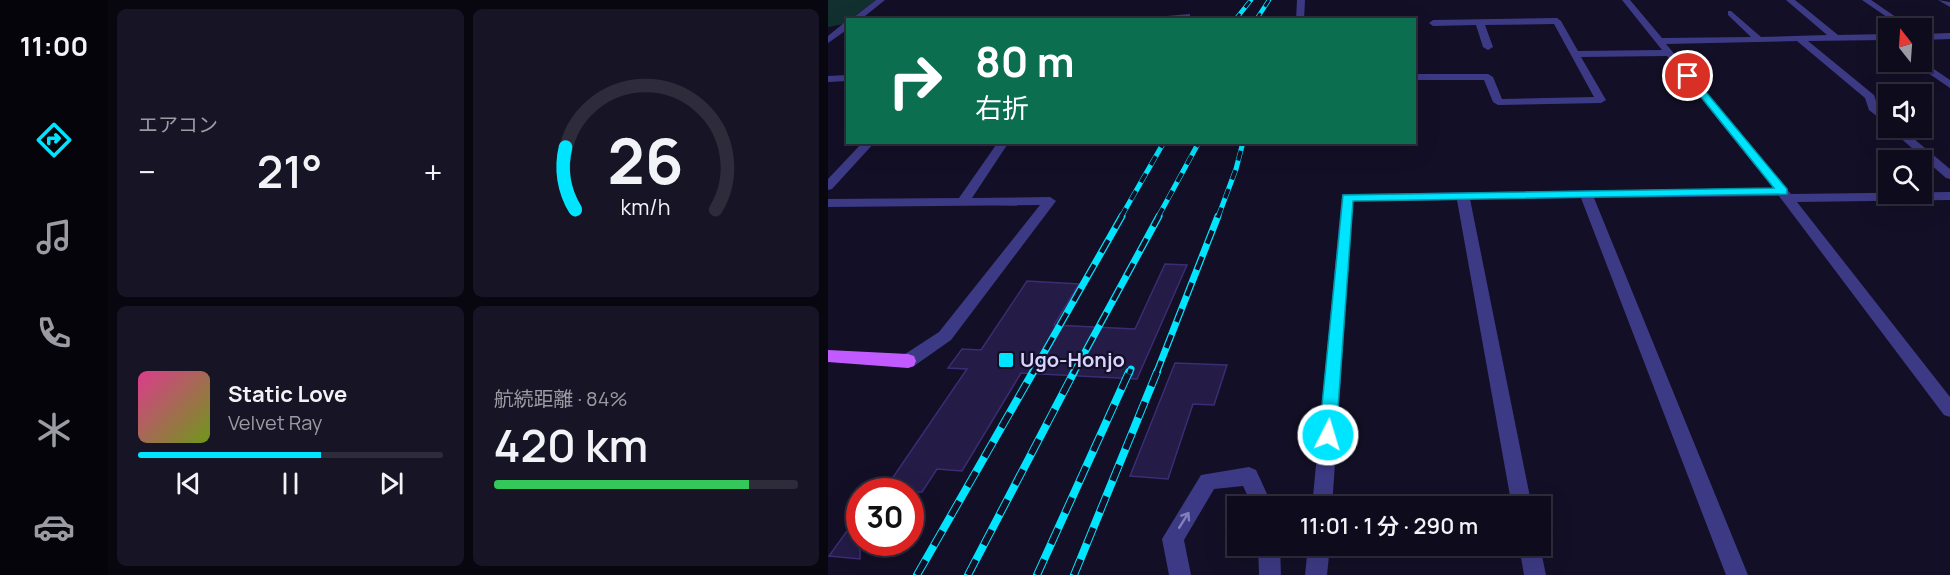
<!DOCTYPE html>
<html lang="ja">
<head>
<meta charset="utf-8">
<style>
	:root { --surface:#0e0b1c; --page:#171425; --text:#f1f3f6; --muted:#9b9ba3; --line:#2e2b3b; --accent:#00e5ff }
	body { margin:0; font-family:Manrope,"Noto Sans JP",sans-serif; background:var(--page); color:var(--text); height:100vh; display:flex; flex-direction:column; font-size:22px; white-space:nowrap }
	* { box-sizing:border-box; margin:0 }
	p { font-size:20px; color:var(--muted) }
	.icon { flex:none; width:33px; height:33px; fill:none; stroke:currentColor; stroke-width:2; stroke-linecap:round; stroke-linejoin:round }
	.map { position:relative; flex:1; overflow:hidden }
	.drawer { display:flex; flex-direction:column; gap:9px; padding:9px; background:#08060f; width:720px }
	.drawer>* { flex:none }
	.hud { position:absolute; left:18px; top:18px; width:570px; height:126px; border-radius:0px; box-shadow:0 6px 24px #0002,0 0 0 2px var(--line); background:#0b6e4f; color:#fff; overflow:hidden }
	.needle { width:39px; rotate:343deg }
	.tools { position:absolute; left:1050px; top:18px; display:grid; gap:12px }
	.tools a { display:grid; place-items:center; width:54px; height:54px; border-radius:0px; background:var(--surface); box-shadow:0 6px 24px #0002,0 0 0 2px var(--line); font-size:30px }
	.speed { position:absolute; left:18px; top:478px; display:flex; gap:12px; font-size:30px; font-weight:700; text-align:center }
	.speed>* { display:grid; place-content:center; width:78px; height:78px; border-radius:50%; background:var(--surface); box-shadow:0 6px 24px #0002,0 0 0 2px var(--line); line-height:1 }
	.speed .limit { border:9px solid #d22; background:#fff; color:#111 }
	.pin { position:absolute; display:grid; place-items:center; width:51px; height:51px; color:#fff; margin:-26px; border:3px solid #fff; border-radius:50%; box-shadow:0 2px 6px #0007 }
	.me { position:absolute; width:66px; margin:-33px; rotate:5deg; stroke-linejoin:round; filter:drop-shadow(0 0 4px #0008) }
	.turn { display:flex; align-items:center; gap:21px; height:126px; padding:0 30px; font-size:27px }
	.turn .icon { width:78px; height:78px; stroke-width:2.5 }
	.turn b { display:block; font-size:42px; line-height:51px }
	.big { font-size:45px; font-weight:600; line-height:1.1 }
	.drawer .tile { flex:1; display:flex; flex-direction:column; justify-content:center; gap:9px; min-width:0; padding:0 21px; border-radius:9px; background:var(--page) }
	.drawer .dial { align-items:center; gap:0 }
	.dial svg { height:156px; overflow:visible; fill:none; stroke:var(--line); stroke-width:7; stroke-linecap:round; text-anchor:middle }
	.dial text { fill:var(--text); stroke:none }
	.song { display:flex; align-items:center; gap:18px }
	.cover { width:72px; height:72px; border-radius:9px; background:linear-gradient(135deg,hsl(330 70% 55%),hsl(80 70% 35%)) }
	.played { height:6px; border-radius:3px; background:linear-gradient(90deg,var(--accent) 60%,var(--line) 60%) }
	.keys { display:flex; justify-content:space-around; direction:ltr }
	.heat { display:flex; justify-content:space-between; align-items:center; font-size:33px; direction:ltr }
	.charge { height:9px; border-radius:4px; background:linear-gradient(90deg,#34c759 84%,var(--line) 0) }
	.drawer .tiles { flex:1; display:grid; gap:9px; grid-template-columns:repeat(2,1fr) }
	.trip { position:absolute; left:399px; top:496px; width:324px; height:60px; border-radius:0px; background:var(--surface); box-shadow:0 6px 24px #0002,0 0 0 2px var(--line); font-weight:600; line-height:60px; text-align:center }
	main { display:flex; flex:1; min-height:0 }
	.tabs { display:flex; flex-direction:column; width:108px; justify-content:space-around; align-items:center; background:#06040b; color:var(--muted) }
	.tabs .icon { width:42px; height:42px }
	.tabs .selected { color:var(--accent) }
	.tabs b { font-size:27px; color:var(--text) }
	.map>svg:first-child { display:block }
	.green { fill:#12302f }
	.building { fill:#241b47; stroke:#3b2d73; stroke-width:1.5 }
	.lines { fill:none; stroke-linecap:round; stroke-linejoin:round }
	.minor { fill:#3d3a85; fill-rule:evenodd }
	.major { fill:#c25bff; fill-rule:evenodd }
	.rail-far3-casing { stroke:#00e5ff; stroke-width:4.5 }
	.rail-far2-casing { stroke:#00e5ff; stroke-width:5 }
	.rail-far1-casing { stroke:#00e5ff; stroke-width:7 }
	.rail-casing { stroke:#00e5ff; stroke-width:8 }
	.rail-far3 { stroke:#130f26; stroke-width:3; stroke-dasharray:8; stroke-linecap:butt }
	.rail-far2 { stroke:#130f26; stroke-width:4; stroke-dasharray:10; stroke-linecap:butt }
	.rail-far1 { stroke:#130f26; stroke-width:4.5; stroke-dasharray:14; stroke-linecap:butt }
	.rail { stroke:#130f26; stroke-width:6; stroke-dasharray:17; stroke-linecap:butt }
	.oneway { stroke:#837fbc }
	.route { fill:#00e5ff; stroke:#0095a6; stroke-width:1.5 }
	.poi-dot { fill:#00e5ff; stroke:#130f26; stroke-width:2 }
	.labels { text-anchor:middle; stroke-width:4.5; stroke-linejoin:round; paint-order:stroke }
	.poi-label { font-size:20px; font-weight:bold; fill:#d9d4ff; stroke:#130f26; text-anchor:start }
</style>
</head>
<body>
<main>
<nav class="tabs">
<b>11:00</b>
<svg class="icon selected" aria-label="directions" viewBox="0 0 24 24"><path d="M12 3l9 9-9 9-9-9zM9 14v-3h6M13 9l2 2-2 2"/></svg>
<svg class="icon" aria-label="music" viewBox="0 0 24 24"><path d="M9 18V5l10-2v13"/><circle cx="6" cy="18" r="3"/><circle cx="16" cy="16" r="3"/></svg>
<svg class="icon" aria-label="phone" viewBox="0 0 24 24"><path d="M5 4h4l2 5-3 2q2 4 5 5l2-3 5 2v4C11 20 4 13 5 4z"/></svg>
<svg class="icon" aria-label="climate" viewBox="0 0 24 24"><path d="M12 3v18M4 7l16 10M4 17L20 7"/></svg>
<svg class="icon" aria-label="car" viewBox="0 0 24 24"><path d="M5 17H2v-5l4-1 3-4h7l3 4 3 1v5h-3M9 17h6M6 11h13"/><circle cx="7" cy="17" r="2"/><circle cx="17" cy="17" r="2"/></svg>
</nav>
<section class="drawer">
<div class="tiles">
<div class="tile"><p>エアコン</p>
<div class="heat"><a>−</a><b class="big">21°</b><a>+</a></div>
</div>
<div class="tile dial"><svg viewBox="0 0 100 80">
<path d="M14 69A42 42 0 1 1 86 69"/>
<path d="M14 69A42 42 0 0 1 9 37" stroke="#00e5ff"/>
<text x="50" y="56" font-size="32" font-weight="700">26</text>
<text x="50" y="72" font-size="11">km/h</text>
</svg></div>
<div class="tile">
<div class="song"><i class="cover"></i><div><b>Static Love</b><p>Velvet Ray</p></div></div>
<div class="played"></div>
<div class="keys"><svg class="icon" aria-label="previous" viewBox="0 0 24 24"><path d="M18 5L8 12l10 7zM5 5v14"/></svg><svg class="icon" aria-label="pause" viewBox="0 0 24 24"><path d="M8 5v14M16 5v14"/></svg><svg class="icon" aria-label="next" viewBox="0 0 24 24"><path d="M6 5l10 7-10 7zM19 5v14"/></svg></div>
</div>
<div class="tile"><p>航続距離 · 84%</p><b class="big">420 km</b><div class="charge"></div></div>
</div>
</section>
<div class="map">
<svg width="1122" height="575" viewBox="0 0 1122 575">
	<rect width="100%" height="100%" fill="#130f26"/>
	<polygon class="green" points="0,0 48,0 16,24 0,27"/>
	<g class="building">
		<polygon points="337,264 359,265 309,379 193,373 134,471 109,469 94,492 55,492 139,369 120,368 134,349 153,350 199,281 251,284 226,325 307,329"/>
		<polygon points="347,363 399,365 386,405 365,404 340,479 302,476"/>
		<polygon points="32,513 32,559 1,556"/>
	</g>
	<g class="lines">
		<g class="minor">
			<polygon points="48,0 57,0 32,20 22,20"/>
			<polygon points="469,0 477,0 476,20 468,20"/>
			<polygon points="794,0 802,0 834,38 923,37 900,15 900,11 903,11 933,37 999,35 958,0 967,0 1010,35 1060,34 1060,40 980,41 1046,95 1050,107 1060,117 1060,125 1041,110 1037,98 969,41 838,44 963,194 1122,192 1122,200 969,202 1122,397 1122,417 1116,415 951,196 766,198 920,575 898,575 753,198 642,199 704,507 684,507 629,200 525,201 504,507 484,507 514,194 945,188 839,56 753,57 778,100 773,103 670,105 665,102 656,80 586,80 586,74 660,74 665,77 674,99 766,97 726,24 657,25 665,47 660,50 655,47 648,25 605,26 601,23 605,20 729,18 733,21 750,51 834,50"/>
			<polygon points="1034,0 1043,0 1084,28 1075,28"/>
			<polygon points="1110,0 1122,2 1122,7"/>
			<polygon points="362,14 362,18 359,19 293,20"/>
			<polygon points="17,22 20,22 20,29 0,43 0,36"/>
			<polygon points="1122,33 1122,39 1094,40 1094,34"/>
			<polygon points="1094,61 1122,80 1122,88 1084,62"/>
			<polygon points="20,75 20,81 0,82 0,76"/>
			<polygon points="1061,128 1073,128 1122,169 1122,179 1118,178"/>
			<polygon points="35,142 47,142 4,189 0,190 0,179"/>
			<polygon points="170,142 181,142 144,198 222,197 228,201 123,340 86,366 80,368 74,366 72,361 74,356 111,332 212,205 0,207 0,199 131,198"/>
			<polygon points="421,467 428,470 445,507 425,507 415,486 386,489 356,540 363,575 341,575 334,539 373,475"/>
			<polygon points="430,546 452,546 453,575 431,575"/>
			<polygon points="480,546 502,546 499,575 477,575"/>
			<polygon points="691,546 712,546 718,575 696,575"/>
		</g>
		<polygon class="major" points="0,350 80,354 86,356 88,361 86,366 80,368 0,362"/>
		<defs>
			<g id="rail-far3">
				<polyline points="407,20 423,0"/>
				<polyline points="428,20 441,0"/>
			</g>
			<g id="rail-far2">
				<polyline points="293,217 336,142"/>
				<polyline points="330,217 371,142"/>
				<polyline points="390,217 408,169 415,142"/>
			</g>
			<g id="rail-far1">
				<polyline points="204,374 294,216"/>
				<polyline points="245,374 331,216"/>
				<polyline points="301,374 303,369"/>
				<polyline points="328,374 390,216"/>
			</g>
			<g id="rail">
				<polyline points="89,575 205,372"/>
				<polyline points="140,575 246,372"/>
				<polyline points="209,575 301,372"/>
				<polyline points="246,575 329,372"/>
			</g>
		</defs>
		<use href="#rail-far3" class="rail-far3-casing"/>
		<use href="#rail-far2" class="rail-far2-casing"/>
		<use href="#rail-far1" class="rail-far1-casing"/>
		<use href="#rail" class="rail-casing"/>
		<use href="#rail-far3" class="rail-far3"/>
		<use href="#rail-far2" class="rail-far2"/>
		<use href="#rail-far1" class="rail-far1"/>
		<use href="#rail" class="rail"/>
	</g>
	<defs><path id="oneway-shaft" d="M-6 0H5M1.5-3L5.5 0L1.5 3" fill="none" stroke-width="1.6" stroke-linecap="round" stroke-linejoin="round" transform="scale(1.5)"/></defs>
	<use class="oneway" href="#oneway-shaft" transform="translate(356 520) rotate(-58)"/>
	<polygon class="route" points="857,74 863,74 959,189 959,194 525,201 508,435 506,441 500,443 494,441 491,435 515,195 946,188 857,77"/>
	<rect class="poi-dot" x="170" y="352" width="16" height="16" rx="3"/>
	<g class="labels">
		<g class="poi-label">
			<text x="192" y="367">Ugo-Honjo</text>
		</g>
	</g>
</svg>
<div class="tools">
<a><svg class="needle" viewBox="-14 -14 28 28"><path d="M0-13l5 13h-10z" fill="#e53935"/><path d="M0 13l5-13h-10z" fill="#9b9ba3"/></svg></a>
<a><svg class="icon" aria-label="sound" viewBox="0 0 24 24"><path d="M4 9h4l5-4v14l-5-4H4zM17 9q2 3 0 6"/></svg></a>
<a><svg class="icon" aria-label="search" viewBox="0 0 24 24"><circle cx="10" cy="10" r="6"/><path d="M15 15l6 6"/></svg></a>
</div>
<div class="speed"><div class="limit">30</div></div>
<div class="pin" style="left:860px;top:76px;background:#d93025"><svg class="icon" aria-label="arrive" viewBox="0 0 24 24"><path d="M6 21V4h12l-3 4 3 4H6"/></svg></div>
<svg class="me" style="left:500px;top:435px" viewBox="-20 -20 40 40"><circle r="17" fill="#00e5ff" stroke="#fff" stroke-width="3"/><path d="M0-11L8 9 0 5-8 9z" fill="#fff"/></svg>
<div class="trip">11:01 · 1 分 · 290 m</div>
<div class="hud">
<div class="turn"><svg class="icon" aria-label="right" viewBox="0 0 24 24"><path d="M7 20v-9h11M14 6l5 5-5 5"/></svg><div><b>80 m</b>右折</div></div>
</div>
</div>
</main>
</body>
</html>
